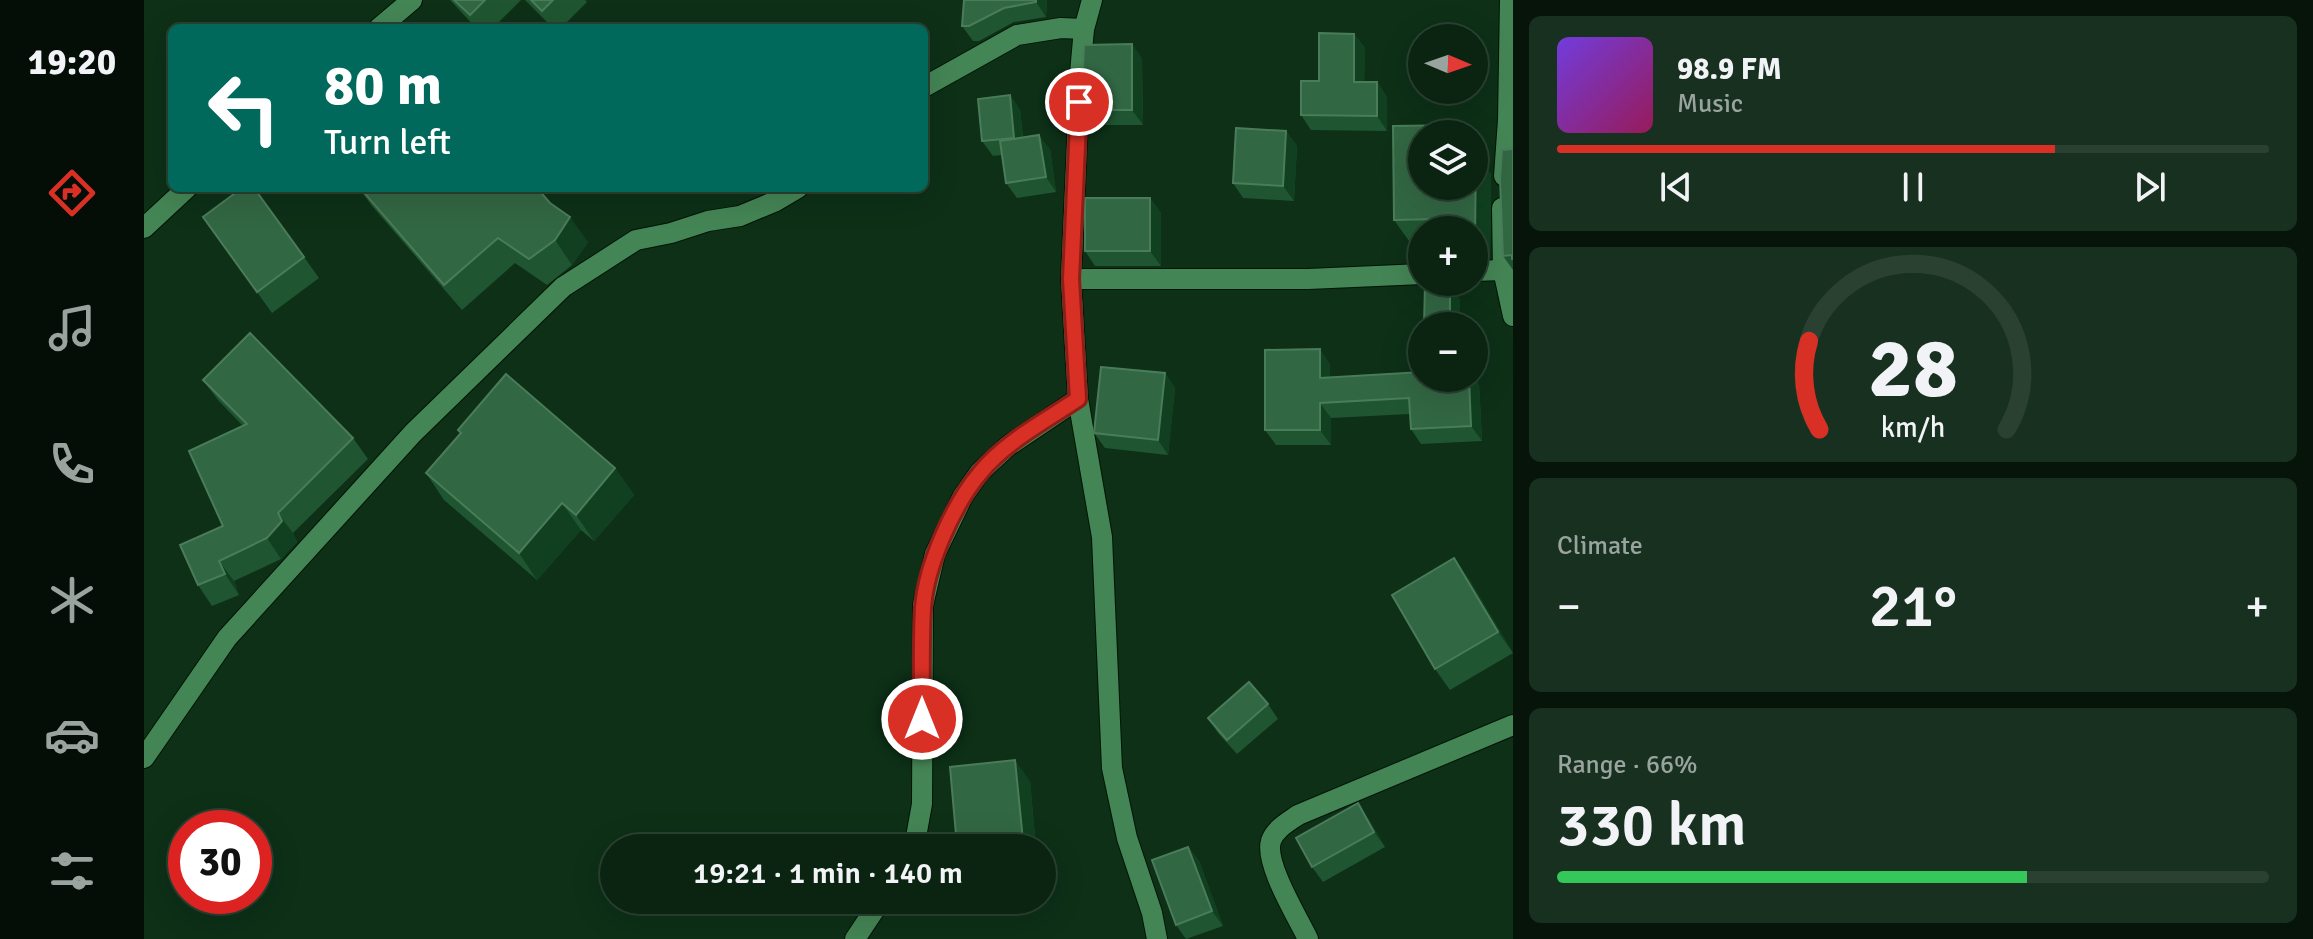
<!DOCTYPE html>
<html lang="en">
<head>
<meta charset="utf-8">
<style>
	:root { --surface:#0a2411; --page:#18301f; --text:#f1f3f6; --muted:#99a49f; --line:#2a4131; --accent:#d93025 }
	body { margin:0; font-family:Signika,sans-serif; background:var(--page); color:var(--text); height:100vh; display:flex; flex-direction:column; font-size:30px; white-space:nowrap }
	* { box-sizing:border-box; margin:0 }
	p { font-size:26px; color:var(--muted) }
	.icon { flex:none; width:44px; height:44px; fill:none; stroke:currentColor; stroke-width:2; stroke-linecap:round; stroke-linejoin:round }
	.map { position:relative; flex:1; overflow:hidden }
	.drawer { display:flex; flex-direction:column; gap:16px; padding:16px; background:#061409; width:800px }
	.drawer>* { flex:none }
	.hud { position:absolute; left:24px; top:24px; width:760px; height:168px; border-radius:12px; box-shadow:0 8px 32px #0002,0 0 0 2px var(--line); background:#00695c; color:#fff; overflow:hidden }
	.needle { width:52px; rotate:92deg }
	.tools { position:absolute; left:1264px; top:24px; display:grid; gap:16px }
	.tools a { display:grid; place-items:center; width:80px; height:80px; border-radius:50%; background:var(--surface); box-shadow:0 8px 32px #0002,0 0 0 2px var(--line); font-size:40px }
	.speed { position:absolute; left:24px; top:810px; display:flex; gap:16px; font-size:40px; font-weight:700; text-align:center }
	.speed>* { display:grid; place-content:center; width:104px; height:104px; border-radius:50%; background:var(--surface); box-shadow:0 8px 32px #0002,0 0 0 2px var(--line); line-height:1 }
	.speed .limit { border:12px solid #d22; background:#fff; color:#111 }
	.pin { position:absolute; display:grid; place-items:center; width:68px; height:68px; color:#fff; margin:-34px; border:4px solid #fff; border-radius:50%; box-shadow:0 2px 8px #0007 }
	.me { position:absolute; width:88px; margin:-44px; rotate:0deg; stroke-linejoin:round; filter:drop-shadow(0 0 6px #0008) }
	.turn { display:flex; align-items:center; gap:28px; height:168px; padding:0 24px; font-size:36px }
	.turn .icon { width:104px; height:104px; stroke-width:2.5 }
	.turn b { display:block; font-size:56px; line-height:68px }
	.big { font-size:60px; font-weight:600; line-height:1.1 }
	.drawer .tile { flex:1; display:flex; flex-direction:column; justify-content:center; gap:12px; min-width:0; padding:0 28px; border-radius:12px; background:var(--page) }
	.drawer .dial { align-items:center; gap:0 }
	.dial svg { height:208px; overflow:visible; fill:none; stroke:var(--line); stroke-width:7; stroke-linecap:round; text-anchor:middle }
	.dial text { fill:var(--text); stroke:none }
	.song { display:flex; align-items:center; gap:24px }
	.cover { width:96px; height:96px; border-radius:12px; background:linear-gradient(135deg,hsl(260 70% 55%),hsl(330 70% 35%)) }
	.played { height:8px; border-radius:4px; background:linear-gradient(90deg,var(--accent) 70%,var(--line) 70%) }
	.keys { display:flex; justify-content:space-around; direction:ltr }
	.heat { display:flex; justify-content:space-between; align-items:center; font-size:44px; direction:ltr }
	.charge { height:12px; border-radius:6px; background:linear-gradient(90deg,#34c759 66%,var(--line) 0) }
	.trip { position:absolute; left:456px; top:834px; width:456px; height:80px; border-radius:40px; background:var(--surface); box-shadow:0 8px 32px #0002,0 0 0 2px var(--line); font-weight:600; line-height:80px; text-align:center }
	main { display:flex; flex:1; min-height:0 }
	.dock { display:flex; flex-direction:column; width:144px; justify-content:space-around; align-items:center; background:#040e07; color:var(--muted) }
	.dock .icon { width:56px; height:56px }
	.dock .selected { color:var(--accent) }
	.dock b { font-size:36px; color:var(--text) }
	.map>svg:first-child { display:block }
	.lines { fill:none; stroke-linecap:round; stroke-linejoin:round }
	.minor-casing { stroke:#031507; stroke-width:22 }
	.minor { stroke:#448555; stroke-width:20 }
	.wall { fill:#1f5631 }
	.shaded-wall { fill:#10401f }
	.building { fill:#326743; stroke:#4a7c5a; stroke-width:2 }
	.route-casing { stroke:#8d1f18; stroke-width:20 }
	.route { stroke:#d93025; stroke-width:14 }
</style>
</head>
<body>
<main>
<nav class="dock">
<b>19:20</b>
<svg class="icon selected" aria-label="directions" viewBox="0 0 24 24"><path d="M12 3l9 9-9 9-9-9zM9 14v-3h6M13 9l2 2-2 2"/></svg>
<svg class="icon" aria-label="music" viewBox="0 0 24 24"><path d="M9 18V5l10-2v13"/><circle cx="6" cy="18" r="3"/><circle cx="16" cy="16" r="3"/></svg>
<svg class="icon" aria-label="phone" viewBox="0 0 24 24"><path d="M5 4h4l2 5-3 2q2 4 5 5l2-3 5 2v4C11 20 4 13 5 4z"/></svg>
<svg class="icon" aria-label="climate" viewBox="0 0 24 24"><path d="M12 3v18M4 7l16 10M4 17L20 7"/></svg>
<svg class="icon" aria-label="car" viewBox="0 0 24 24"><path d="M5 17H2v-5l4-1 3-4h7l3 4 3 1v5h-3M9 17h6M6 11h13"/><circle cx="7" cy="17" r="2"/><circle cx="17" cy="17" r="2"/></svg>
<svg class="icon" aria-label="filters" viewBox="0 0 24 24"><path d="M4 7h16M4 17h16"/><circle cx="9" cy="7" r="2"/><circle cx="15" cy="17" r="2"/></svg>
</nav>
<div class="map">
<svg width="1369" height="939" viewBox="0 0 1369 939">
	<rect width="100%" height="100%" fill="#0d3017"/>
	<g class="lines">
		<defs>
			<g id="minor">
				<polyline points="948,0 940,29 936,73 927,279 934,399 958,537 968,768 983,838 1008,913 1013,939"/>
				<polyline points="235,28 268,0"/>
				<polyline points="780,87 873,35 917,28 940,29"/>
				<polyline points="1360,176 1364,120 1366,0"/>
				<polyline points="1358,208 1359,270 1369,316"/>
				<polyline points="0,228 43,188"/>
				<polyline points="1330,271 1359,270"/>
				<polyline points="927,279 1164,279 1278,274"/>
				<polyline points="0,758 83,638 269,433 419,287 492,240 527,233 564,221 596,216 632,201 654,188"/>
				<polyline points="770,848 778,804 779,605 791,554 819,496 836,472 864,446 934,399"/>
				<polyline points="711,939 737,900"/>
				<path d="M1164,939C1154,918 1120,863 1127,841C1131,829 1144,822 1154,815L1369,725"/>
			</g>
		</defs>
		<use href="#minor" class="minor-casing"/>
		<use href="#minor" class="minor"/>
	</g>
	<g class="wall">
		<polygon points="306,0 377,0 349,28 332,28"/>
		<polygon points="381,0 441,0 443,2 417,28 409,28"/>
		<polygon points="820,0 903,0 902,17 870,22 835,41 829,41 818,26"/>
		<polygon points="1210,34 1221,48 1220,82 1233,82 1243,97 1243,131 1167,130 1157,115 1175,81"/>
		<polygon points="988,44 998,59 999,125 947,125 937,110"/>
		<polygon points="866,95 876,110 879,137 906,149 912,192 873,198 862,183 858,155 849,156 838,141"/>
		<polygon points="1320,125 1326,134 1278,134 1278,186 1330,186 1330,139 1335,147 1335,158 1347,175 1346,257 1330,259 1330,230 1278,230 1278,240 1265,241 1250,220 1249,126"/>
		<polygon points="1142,131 1153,146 1150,201 1099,198 1089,183"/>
		<polygon points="1369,149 1369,270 1359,256"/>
		<polygon points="215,188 393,188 444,242 428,265 403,285 371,263 318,310 228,206"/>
		<polygon points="1006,198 1017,213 1017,266 951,266 941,251"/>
		<polygon points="59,217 160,257 175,278 128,313"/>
		<polygon points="1186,364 1186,378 1335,384 1338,441 1277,444 1267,429 1266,414 1187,418 1187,445 1132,445 1121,430"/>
		<polygon points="1021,373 1031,388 1024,455 961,448 950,433"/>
		<polygon points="59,380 209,438 224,459 149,533 153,542 137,559 90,581 95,595 68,606 54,585 79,526 99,426 74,400"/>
		<polygon points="314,430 471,468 490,495 450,541 437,530 393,580 300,500 282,473 316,433"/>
		<polygon points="1325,579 1369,653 1306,690 1291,669"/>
		<polygon points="1124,704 1134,719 1093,754 1074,733 1064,718"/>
		<polygon points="886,781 892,848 815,848 813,846"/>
		<polygon points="1224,818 1241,847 1179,882 1168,867"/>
		<polygon points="1044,847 1055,861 1079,926 1042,939 1032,925"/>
	</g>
	<g class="shaded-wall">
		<polygon points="892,0 903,0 902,17 892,2"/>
		<polygon points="1210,34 1221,48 1220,96 1210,82"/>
		<polygon points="988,44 998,59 999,125 988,110"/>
		<polygon points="1233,82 1243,97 1243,131 1233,116"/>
		<polygon points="866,95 876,110 880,152 870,138"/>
		<polygon points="1320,125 1326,134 1320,134"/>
		<polygon points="1142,131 1153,146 1150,201 1139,186"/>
		<polygon points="895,135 906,149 912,192 902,177"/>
		<polygon points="1330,139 1335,147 1335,158 1347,175 1346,257 1331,236"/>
		<polygon points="1006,198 1017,213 1017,266 1006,251"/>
		<polygon points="426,217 444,242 428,265 411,240"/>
		<polygon points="1306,284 1316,299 1316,326 1306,326"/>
		<polygon points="1176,349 1186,364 1186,393 1176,378"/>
		<polygon points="1021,373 1031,388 1024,455 1014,440"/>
		<polygon points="1325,378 1330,378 1335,384 1338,441 1327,426"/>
		<polygon points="1176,403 1187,418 1187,445 1176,430"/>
		<polygon points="471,468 490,495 450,541 432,515"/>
		<polygon points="418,503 437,530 393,580 375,553"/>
		<polygon points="134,513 149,533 153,542 137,559 123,538"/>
		<polygon points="1310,558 1325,579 1369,653 1354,632"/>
		<polygon points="75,561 90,581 95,595 81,574"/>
		<polygon points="871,760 886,781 892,848 885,848 879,840"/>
		<polygon points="1214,803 1224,818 1241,847 1230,832"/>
		<polygon points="1044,847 1055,861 1079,926 1068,911"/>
	</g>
	<g class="building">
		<polygon points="310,0 341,0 326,15"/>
		<polygon points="387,0 409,0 398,11"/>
		<polygon points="820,0 892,0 892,2 860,8 825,26 818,26"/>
		<polygon points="1175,33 1210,34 1210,82 1233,82 1233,116 1157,115 1157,81 1175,81"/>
		<polygon points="988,44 988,110 937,110 940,45"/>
		<polygon points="866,95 870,138 838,141 834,99"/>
		<polygon points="1320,125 1320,134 1278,134 1278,186 1330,186 1330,154 1332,154 1331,236 1330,230 1294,230 1294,219 1250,220 1249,126"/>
		<polygon points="1092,128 1142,131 1139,186 1089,183"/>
		<polygon points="895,135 902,177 862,183 856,141"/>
		<polygon points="1369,149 1369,259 1368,259 1368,255 1359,256 1356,179 1358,150"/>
		<polygon points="98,188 110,188 160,257 113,292 59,217"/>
		<polygon points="216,188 393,188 406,203 426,217 411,240 385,259 354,238 300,285"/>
		<rect x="941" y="198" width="65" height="53"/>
		<polygon points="1281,284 1306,284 1306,326 1280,326"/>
		<polygon points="106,333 209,438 134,513 138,521 123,538 75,561 81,574 54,585 36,545 79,526 45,451 103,424 59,380"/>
		<polygon points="1176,349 1176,378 1278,372 1278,378 1325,378 1327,426 1267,429 1265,398 1176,403 1176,430 1121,430 1121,350"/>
		<polygon points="957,367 1021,373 1014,440 950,433"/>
		<polygon points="362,374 471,468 432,515 418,503 375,553 282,473 317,433 314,430"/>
		<polygon points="1310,558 1354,632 1291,669 1248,595"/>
		<polygon points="1105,682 1124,704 1083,740 1064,718"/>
		<polygon points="871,760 879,840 813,846 806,767"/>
		<polygon points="1214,803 1230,832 1168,867 1152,838"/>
		<polygon points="1044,847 1068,911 1032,925 1008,860"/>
	</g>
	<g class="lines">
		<defs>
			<path id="route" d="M778,719C778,682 777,645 779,608C782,566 809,505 836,473C861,442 901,421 934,399L927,279L935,102"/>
		</defs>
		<use href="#route" class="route-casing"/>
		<use href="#route" class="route"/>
	</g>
</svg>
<div class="tools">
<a><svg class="needle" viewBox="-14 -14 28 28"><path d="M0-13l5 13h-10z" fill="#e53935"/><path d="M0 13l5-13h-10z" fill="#99a49f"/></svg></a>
<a><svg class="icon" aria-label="layers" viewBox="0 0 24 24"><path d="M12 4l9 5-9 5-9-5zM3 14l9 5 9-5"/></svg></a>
<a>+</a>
<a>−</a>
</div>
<div class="speed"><div class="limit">30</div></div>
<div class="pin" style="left:935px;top:102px;background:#d93025"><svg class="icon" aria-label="arrive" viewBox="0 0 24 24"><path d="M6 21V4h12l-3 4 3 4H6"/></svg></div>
<svg class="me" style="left:778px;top:719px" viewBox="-20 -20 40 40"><circle r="17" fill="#d93025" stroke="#fff" stroke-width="3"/><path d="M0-11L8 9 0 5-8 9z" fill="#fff"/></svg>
<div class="trip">19:21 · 1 min · 140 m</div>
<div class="hud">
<div class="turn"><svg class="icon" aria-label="left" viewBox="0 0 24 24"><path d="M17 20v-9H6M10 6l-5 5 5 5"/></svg><div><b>80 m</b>Turn left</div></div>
</div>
</div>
<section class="drawer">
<div class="tile">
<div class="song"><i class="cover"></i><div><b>98.9 FM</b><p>Music</p></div></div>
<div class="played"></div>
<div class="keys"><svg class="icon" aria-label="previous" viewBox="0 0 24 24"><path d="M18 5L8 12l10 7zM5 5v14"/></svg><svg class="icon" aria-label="pause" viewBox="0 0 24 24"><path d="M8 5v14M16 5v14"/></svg><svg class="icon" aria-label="next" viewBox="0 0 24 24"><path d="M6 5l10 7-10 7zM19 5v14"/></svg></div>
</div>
<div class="tile dial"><svg viewBox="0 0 100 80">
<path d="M14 69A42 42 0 1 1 86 69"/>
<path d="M14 69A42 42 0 0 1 10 35" stroke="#d93025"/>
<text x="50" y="56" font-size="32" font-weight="700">28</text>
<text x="50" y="72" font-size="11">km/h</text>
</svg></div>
<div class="tile"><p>Climate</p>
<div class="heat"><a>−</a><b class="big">21°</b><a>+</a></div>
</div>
<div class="tile"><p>Range · 66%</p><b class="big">330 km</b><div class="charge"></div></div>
</section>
</main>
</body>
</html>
